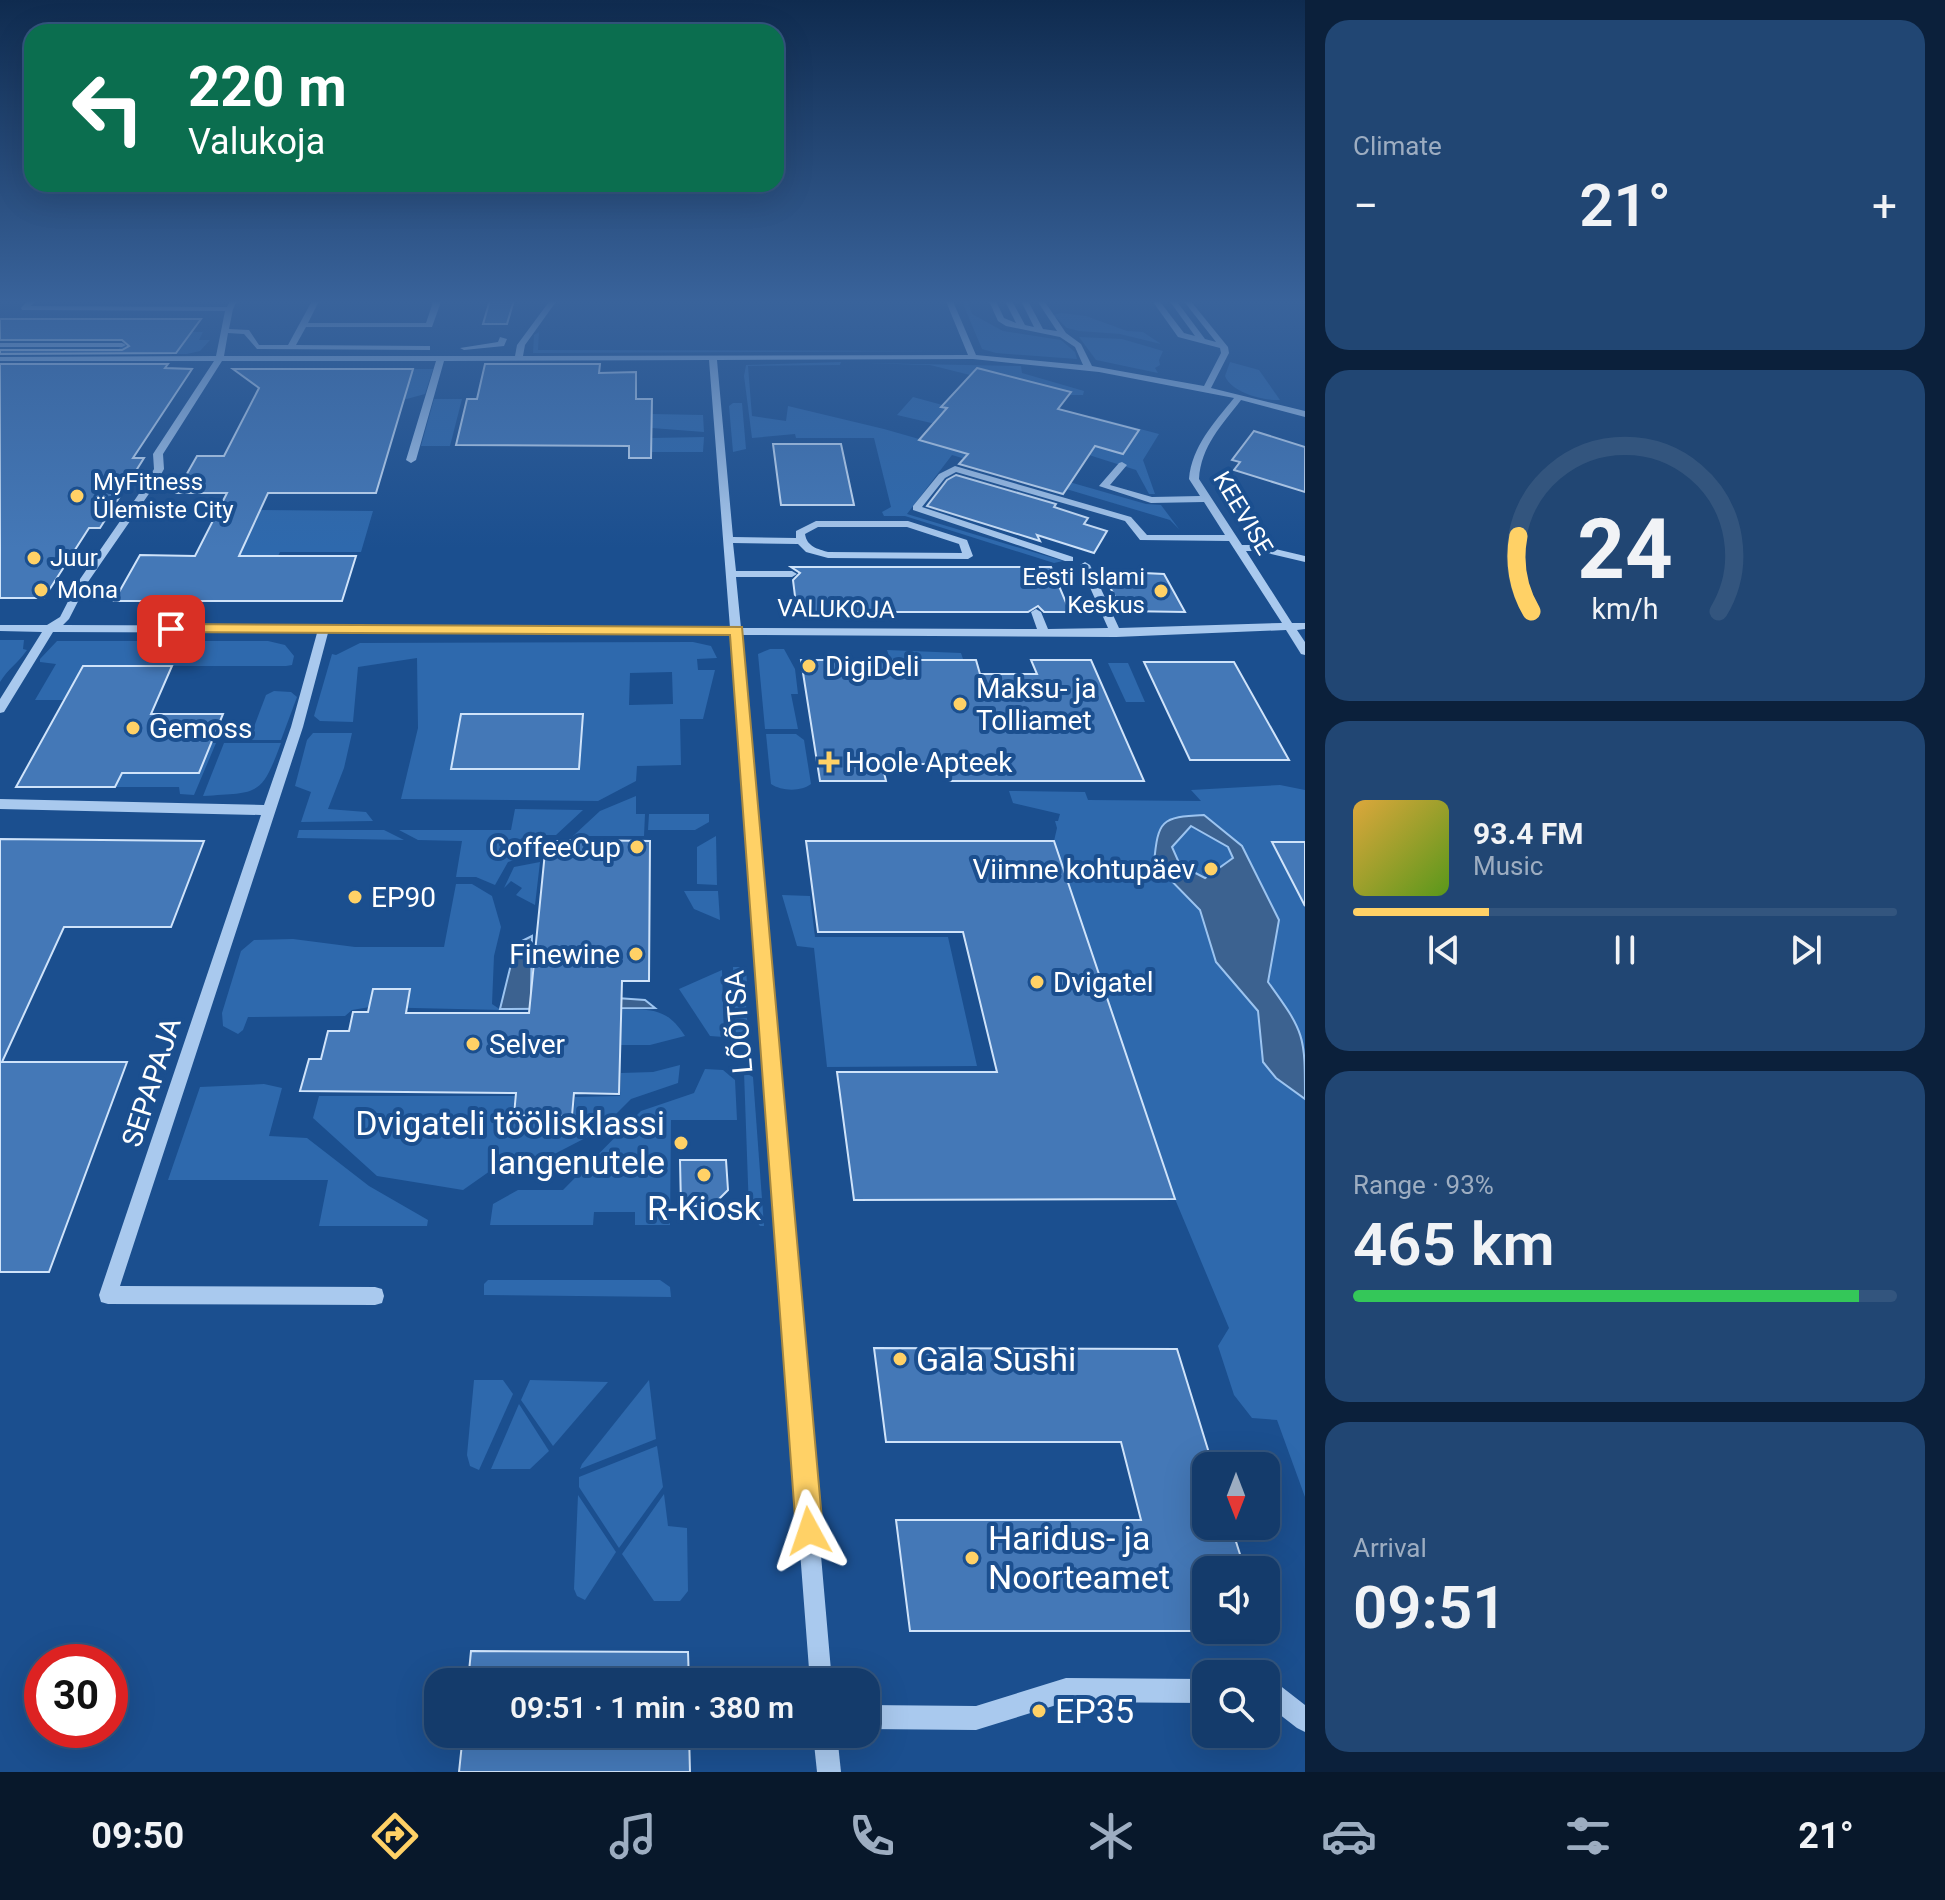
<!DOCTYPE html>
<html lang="en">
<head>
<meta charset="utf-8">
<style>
	:root { --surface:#143b6b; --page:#214673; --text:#f1f3f6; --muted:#9dadc1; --line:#33557e; --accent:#ffd166 }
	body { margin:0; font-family:Roboto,sans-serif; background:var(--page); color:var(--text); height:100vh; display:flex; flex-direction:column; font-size:30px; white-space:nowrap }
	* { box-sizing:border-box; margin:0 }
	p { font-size:26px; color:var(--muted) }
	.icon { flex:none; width:44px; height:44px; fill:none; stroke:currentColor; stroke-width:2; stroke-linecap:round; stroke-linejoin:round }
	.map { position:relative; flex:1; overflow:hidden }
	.details { display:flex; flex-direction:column; gap:20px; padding:20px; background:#0b203b; width:640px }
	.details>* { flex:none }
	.guide { position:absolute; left:24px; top:24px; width:760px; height:168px; border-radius:24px; box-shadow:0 8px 32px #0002,0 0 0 2px var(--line); background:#0b6e4f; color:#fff; overflow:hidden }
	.needle { width:52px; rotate:180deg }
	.buttons { position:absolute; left:1192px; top:1452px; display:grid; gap:16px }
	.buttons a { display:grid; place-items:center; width:88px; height:88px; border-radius:16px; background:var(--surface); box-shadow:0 8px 32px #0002,0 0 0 2px var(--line); font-size:40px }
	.speed { position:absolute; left:24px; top:1644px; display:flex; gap:16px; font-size:40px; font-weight:700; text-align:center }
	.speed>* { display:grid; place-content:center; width:104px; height:104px; border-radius:50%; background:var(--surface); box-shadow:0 8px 32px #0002,0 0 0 2px var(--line); line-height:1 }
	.speed .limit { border:12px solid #d22; background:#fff; color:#111 }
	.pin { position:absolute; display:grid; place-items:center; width:68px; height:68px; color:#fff; margin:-34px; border-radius:16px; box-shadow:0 4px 12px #0006 }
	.me { position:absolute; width:88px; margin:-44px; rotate:355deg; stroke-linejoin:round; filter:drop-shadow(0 0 6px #0008) }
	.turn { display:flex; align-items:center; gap:28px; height:168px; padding:0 32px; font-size:36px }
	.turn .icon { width:104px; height:104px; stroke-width:2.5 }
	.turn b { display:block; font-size:56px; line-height:68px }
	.big { font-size:60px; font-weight:600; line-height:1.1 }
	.details .tile { flex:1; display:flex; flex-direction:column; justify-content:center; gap:12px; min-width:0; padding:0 28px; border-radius:24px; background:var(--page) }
	.details .dial { align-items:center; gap:0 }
	.dial svg { height:208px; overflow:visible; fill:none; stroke:var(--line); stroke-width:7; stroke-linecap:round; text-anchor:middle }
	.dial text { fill:var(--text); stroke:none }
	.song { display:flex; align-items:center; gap:24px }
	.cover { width:96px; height:96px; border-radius:12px; background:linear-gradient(135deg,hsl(40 70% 55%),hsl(90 70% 35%)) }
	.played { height:8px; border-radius:4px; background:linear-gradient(90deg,var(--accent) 25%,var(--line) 25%) }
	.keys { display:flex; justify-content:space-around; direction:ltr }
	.heat { display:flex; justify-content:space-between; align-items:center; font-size:44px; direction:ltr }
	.charge { height:12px; border-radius:6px; background:linear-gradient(90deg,#34c759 93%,var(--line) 0) }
	.trip { position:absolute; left:424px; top:1668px; width:456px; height:80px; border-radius:24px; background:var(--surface); box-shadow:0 8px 32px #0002,0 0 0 2px var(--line); font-weight:600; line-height:80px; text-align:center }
	.tab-bar { display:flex; height:128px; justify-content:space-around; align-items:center; background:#08182b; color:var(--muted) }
	.tab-bar .icon { width:56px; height:56px }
	.tab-bar .on { color:var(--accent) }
	.tab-bar b { font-size:36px; color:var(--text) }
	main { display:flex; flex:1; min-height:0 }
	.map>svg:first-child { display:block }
	.green { fill:#2e69ad; fill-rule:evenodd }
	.water { fill:#3c6290; stroke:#9cc4f0; stroke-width:2; fill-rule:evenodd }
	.building { fill:#4478b7; stroke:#cfe3fa; stroke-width:2 }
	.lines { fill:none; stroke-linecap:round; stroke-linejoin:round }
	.minor { fill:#a9c9ee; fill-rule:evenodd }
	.route { fill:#ffd166; stroke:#a68842; stroke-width:2 }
	.poi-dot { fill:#ffd166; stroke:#1b4f8f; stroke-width:3 }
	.labels { text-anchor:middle; stroke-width:8; stroke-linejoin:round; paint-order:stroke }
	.far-poi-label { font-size:24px; fill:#fff; stroke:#1b4f8f; text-anchor:start }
	.far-street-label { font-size:24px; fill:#fff; stroke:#1b4f8f }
	.poi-label { font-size:28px; fill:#fff; stroke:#1b4f8f; text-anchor:start }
	.street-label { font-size:28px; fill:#fff; stroke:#1b4f8f }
	.near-poi-label { font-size:34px; fill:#fff; stroke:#1b4f8f; text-anchor:start }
</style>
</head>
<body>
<main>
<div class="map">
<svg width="1305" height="1772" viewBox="0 0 1305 1772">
	<rect width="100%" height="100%" fill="#1b4f8f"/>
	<g class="green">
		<polygon points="961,299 967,299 972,314 1003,331 1061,340 1075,352 1077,359 996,353 982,349"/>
		<polygon points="1061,313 1086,316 1127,331 1143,332 1161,344 1120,334 1079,331 1067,328 1053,315"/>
		<polygon points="192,332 203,332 199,340 210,340 200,351 187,354 0,355 0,351 117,351 126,340 185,340"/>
		<polygon points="539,332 538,350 952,351 533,353 534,335"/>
		<polygon points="1079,337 1122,339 1163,351 1159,360 1160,365 1155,368 1158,373 1096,360"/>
		<polygon points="841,362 840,365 748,366 752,416 786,421 788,406 884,429 1146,504 1161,505 1179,529 1170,520 952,455 907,514 1063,561 1054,563 905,516 884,516 882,512 891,507 874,438 796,438 795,434 752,438 744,376 746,365"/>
		<path d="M1230,362L1259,370L1280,400C1264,401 1232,393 1225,376Z"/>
		<polygon points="863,363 1021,366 1022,373 1084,391 1083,395 1068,395 1070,392 977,368 970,375 930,365"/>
		<polygon points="413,369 433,369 425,394 403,400"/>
		<polygon points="913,397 1123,454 1091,416 1159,434 1143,460 1155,494 1149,494 1136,470 1089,455 1086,459 897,415"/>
		<polygon points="434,399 462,399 450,446 421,446"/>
		<polygon points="733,403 742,403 746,449 733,452 729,406"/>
		<polygon points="652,414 703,415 704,432 652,428"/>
		<polygon points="704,437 703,452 652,452 652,438"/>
		<polygon points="260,510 373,511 361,552 280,552 278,556 239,556"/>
		<path d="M0,640H24L23,649L27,650C18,663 8,669 0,682Z"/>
		<polygon points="57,641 268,641 285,645 294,656 292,665 286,666 83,666 64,700 35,700 56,664 40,662 40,659"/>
		<path d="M693,642L711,646L717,658L697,659L698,670H715L703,719H680L681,765L637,766L636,781L598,801L401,799L418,728L417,658L358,667L353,722L320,721L314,716L332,654L336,655L360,643ZM672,672L673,704L629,705L630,673ZM461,714L579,769L451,768Z"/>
		<polygon points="770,649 784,649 795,669 798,694 791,694 798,729 765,729 758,654"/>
		<polygon points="887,650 961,653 963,659 890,659"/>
		<polygon points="1108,663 1128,663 1145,702 1126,702"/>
		<polygon points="274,691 291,692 297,697 281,740 249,740 266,695"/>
		<polygon points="313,733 352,733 344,768 328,809 366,812 373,821 301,822 311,792 295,786 307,740"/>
		<path d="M766,734H796L804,740L811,784C801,792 781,791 771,784Z"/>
		<polygon points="211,743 216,743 194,795 180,794 179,787 115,787 122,773"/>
		<path d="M224,743H281C261,797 259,792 203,796Z"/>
		<polygon points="1280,785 1305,790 1305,1497 1277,1420 1252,1418 1234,1395 1218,1346 1229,1328 1175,1199 1054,841 1057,828 1055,821 1058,821 1060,814 1013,803 1009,791 1085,792 1088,800 1201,801 1191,790"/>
		<polygon points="636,796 636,814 645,814 644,836 573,836 600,811"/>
		<polygon points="515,809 583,810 556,835 543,835 541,852 508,862 495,885 476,877 456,877 462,841 418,840 399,830 511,830"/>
		<polygon points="649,814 709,814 709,822 695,830 648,830"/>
		<polygon points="299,830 384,830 404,840 297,838"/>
		<polygon points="716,836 717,885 697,884 697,847"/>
		<polygon points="540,862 535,905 516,895 522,888 511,881 504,888 514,867"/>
		<polygon points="456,884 472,884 492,896 501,927 494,956 492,1004 501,1010 370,1007 352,1010 345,1016 248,1017 243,1030 238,1034 223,1026 222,1013 241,951 254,940 293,939 355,947 444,947"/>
		<polygon points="684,891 718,891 720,920 694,909"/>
		<polygon points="782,895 810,896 815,937 948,937 977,1066 827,1067 814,948 797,946"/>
		<polygon points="733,967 746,967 748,1003 746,1004 748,1032 736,1038"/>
		<polygon points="722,970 724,1037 710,1036 679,989"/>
		<path d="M622,1010C652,1009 667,1008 685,1036L650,1045H621Z"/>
		<polygon points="680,1065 678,1083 631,1099 599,1131 533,1165 500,1164 463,1190 377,1176 313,1118 319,1096 515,1096 512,1119 573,1118 575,1097 620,1096 621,1073 653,1072"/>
		<polygon points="705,1069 723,1070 735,1080 737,1120 671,1120 670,1225 635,1225 635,1212 594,1212 593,1225 490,1225 493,1204 518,1190 563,1190 641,1111 694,1093"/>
		<polygon points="744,1072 753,1077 764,1226 760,1226 749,1211"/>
		<polygon points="264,1084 282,1088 269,1136 307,1138 369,1186 428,1220 427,1226 319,1226 328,1180 168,1180 200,1087"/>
		<polygon points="488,1280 660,1280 670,1287 671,1297 484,1295 484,1284"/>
		<polygon points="474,1380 503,1380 513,1394 479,1470 470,1466 467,1455"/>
		<polygon points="530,1380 608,1382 553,1446 521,1400"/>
		<polygon points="649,1380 656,1439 580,1469 582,1464"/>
		<polygon points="519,1404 549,1451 530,1469 491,1469"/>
		<polygon points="657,1446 663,1487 619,1548 579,1487 579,1477"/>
		<polygon points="664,1494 668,1526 687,1528 688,1591 680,1601 654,1601 622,1554"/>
		<polygon points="578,1495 616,1552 585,1600 577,1596 574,1589"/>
	</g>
	<g class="water">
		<path d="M1204,815L1242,846L1279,920L1268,982C1305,1033 1305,1035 1305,1099L1276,1078L1263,1062L1258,1011L1216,962L1200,910L1154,863C1158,820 1161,817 1204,815ZM1191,826L1228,847L1233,858L1205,878L1180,865L1172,847Z"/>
		<polygon points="532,936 531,992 645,1000 655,1008 500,1009 516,944"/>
	</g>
	<g class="building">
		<polygon points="490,300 514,300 507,324 483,324"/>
		<polygon points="0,319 201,319 176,353 0,354 0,350 122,350 129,346 122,340 0,340"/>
		<polygon points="0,364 168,364 165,368 192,369 133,458 144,458 100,528 89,528 44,598 0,598"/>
		<polygon points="485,364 600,364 599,373 636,372 636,399 652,399 651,458 629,458 629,446 456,445 467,399 477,399"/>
		<polygon points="977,368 1071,392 1058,409 1139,430 1123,454 1095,446 1063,494 959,464 968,454 919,440 947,408 941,407"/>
		<polygon points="233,369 413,369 376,493 268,493 239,556 356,556 342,601 114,601 140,555 195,556 227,493 176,493 197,456 224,456 259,388"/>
		<polygon points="1254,431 1305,447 1305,492 1234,470 1240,462 1232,460"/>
		<polygon points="773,444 841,444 854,505 781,505"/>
		<polygon points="956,475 1056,504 1054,507 1088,518 1084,524 1107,531 1094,553 1037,535 1040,541 927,506 947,480"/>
		<polygon points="791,567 1051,567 1070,612 1044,612 1038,606 1028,612 797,612 793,580 800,573"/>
		<polygon points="1102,571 1164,574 1185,612 1122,611"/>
		<polygon points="801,660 976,660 980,674 1037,674 1031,660 1091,660 1144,781 948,781 943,764 882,764 886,781 820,781"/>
		<polygon points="1144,662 1234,662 1289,760 1190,760"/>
		<polygon points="83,666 172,666 151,714 223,714 199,773 122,773 115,787 16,787"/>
		<polygon points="461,714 583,714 579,769 451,769"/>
		<polygon points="0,839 204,841 171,927 64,927 2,1062 127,1062 49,1272 0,1272"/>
		<polygon points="575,840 650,841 649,981 622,981 619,1094 574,1093 572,1116 514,1115 516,1093 300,1091 309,1059 321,1059 328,1031 349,1031 353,1012 368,1012 373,989 410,989 406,1013 529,1013 546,842"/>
		<polygon points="806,841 1054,841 1175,1199 854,1200 837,1072 997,1072 963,932 818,932"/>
		<polygon points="1272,842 1305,842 1305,906"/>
		<polygon points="680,1160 726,1160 728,1190 712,1206 681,1206"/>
		<polygon points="874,1348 1177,1349 1213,1466 1206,1466 1206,1526 1231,1526 1245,1570 1206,1570 1206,1631 910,1631 896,1520 1141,1520 1121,1442 886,1442"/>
		<polygon points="471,1651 688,1652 689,1682 468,1682"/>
		<polygon points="463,1734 689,1734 690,1772 459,1772"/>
	</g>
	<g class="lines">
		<g class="minor">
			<path d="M29,299H37L31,306L227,307L231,299H238L233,309L229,329L249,330L259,345H288L313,299H320L308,323H426L434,299H442L432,327H306L296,345L427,346H430V350L257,349L244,334L228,333L224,356H515L517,345L551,299H558L525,345L523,356L968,355L945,299H952L976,355L1083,365L1075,347L1060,337L1006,326L998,321L988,299H995L1004,318L1016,323L1004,299H1011L1025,325L1034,327L1020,299H1027L1043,329L1057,331L1036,299H1043L1066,333L1081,344L1092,366L1204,386L1221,353L1220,348L1178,337L1151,299H1158L1184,333L1195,336L1168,299H1175L1205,339L1216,342L1182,299H1189L1228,347L1229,353L1211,388L1305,411V417L1241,400C1222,425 1201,446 1199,479L1242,545H1259L1305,556V562L1259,551H1246L1292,623H1305V629L1297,630L1305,642V655L1301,654L1286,630L1116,637L741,635L832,1682H810L730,635L328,633L303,727L120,1286L375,1287L382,1289L384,1296L382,1303L375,1305L108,1304L101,1302L99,1295L261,815L0,809V799L264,805L291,727L317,633L53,632L4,712L0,713V699L42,632L0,631V625H47L60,617L78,582L145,485L154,469L153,454L214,361H0V357L216,356L225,311L22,310L21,308ZM973,359L1099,372L1234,398C1214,423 1192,446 1189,479L1200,496L1152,497L1110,485L1127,465L1122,462L1119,463L1099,486L1151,503L1204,502L1225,535H1147L1131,517L955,466L939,474L913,506V510L1065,561H1073V557L922,507L945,478L956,472L1125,521L1140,540L1229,541L1282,623L1119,628L1090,565L1085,562L1080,565L1108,628L1048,629L1041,612L1036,609L1031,612L1037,629L741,628L736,577H792L797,574L792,571H736L733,543L798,544L806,552L828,558L968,559L973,556L967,540L908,521H816L796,531V538L733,537L717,360ZM709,360L730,628L63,625L69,619L88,582L155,485L164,469L163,454L222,361H436L406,460L411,463L416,460L444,361ZM818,527H907L959,544L962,553L828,552C818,549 807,547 805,534Z"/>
			<polygon points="500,337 507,339 504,346 464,350 460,348 498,342"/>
			<polygon points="0,343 122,343 126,345 122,347 0,347"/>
			<polygon points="1066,1678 1206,1679 1206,1703 1066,1702 976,1730 866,1729 866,1705 976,1706"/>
			<polygon points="1266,1680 1278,1684 1305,1705 1305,1732 1297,1728 1266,1704"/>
			<polygon points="813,1734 837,1734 841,1772 817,1772"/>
		</g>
	</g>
	<linearGradient id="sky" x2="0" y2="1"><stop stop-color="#0f2b4f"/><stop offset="0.55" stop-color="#39639b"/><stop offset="1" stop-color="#39639b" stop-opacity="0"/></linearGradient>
	<rect width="1305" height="548" fill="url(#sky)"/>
	<polygon class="route" points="171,624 742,627 823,1531 819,1541 809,1545 800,1541 796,1531 730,635 166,632 164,629"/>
	<g class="poi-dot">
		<circle cx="77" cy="496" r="8"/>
		<circle cx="34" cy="558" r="8"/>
		<circle cx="41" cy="590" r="8"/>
		<circle cx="1161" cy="591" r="8"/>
		<circle cx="809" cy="666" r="8"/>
		<circle cx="960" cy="704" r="8"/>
		<circle cx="133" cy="728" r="8"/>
		<path d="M825 750h8v8h8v8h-8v8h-8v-8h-8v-8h8z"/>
		<circle cx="637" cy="847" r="8"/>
		<circle cx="1211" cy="869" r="8"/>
		<circle cx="355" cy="897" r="8"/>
		<circle cx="636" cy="954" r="8"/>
		<circle cx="1037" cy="982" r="8"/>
		<circle cx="473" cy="1044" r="8"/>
		<circle cx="681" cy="1143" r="8"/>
		<circle cx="704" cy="1175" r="8"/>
		<circle cx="900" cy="1359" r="8"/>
		<circle cx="972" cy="1558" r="8"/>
		<circle cx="1039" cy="1711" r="8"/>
	</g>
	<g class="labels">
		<g class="far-poi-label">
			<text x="93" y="490">MyFitness<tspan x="93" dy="28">Ülemiste City</tspan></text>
			<text x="50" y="566">Juur</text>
			<text x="1145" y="585" text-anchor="end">Eesti Islami<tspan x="1145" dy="28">Keskus</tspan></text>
			<text x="57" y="598">Mona</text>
		</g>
		<g class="far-street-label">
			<text transform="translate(1243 513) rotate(59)" y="8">KEEVISE</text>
			<text transform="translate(836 609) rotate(1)" y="8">VALUKOJA</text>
		</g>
		<g class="poi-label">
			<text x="825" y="676">DigiDeli</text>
			<text x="976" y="698">Maksu- ja<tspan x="976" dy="32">Tolliamet</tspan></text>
			<text x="149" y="738">Gemoss</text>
			<text x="845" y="772">Hoole Apteek</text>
			<text x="621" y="857" text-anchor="end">CoffeeCup</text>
			<text x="1195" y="879" text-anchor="end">Viimne kohtupäev</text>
			<text x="371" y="907">EP90</text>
			<text x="620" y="964" text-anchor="end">Finewine</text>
			<text x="1053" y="992">Dvigatel</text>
			<text x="489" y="1054">Selver</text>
		</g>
		<g class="street-label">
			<text transform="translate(738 1022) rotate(-95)" y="10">LÕÕTSA</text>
			<text transform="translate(151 1082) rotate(-72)" y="10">SEPAPAJA</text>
		</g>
		<g class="near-poi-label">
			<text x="665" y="1135" text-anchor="end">Dvigateli töölisklassi<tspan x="665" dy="39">langenutele</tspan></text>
			<text x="704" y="1220" text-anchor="middle">R-Kiosk</text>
			<text x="916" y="1371">Gala Sushi</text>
			<text x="988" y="1550">Haridus- ja<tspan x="988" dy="39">Noorteamet</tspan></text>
			<text x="1055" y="1723">EP35</text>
		</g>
	</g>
</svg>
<div class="buttons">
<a><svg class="needle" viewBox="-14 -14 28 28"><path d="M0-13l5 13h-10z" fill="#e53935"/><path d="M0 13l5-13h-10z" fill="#9dadc1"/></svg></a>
<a><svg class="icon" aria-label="sound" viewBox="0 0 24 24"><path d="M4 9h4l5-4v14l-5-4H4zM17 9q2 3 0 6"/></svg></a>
<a><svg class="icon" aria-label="search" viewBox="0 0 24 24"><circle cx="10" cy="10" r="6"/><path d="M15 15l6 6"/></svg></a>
</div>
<div class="speed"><div class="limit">30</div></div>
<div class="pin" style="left:171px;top:629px;background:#d93025"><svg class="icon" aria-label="arrive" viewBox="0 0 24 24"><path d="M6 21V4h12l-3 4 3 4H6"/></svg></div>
<svg class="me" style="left:809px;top:1531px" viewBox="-20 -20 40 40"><path d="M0-17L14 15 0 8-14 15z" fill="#ffd166" stroke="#fff" stroke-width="4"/></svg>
<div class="trip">09:51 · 1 min · 380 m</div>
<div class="guide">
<div class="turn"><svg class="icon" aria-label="left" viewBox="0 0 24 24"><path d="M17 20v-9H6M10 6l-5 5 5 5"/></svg><div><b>220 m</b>Valukoja</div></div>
</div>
</div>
<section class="details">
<div class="tile"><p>Climate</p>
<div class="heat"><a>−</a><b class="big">21°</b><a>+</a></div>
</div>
<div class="tile dial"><svg viewBox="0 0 100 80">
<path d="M14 69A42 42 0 1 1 86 69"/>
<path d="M14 69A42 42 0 0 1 9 40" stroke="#ffd166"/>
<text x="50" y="56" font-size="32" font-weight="700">24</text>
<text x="50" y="72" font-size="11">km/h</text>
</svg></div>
<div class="tile">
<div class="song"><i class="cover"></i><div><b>93.4 FM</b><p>Music</p></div></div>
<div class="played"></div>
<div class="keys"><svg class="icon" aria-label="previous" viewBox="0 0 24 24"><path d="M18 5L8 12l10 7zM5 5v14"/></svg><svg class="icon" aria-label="pause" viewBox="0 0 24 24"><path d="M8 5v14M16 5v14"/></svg><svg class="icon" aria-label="next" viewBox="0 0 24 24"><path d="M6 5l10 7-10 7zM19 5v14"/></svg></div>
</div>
<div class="tile"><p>Range · 93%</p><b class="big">465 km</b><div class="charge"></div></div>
<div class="tile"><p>Arrival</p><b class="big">09:51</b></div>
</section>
</main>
<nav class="tab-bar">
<b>09:50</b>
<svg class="icon on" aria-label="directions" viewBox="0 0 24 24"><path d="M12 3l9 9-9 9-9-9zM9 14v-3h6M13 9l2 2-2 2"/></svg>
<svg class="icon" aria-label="music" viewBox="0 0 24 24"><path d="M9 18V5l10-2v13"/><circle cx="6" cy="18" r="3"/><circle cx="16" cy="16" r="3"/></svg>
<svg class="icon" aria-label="phone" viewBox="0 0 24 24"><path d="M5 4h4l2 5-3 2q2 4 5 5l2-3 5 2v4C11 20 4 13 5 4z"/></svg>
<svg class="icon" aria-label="climate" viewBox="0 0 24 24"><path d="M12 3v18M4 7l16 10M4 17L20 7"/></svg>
<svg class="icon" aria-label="car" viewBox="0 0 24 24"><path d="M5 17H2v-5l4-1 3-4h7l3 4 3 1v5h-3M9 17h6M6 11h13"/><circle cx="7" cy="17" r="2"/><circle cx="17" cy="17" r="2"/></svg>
<svg class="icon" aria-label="filters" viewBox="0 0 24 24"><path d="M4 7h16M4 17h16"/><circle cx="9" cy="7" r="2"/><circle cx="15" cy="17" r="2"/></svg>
<b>21°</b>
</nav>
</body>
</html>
